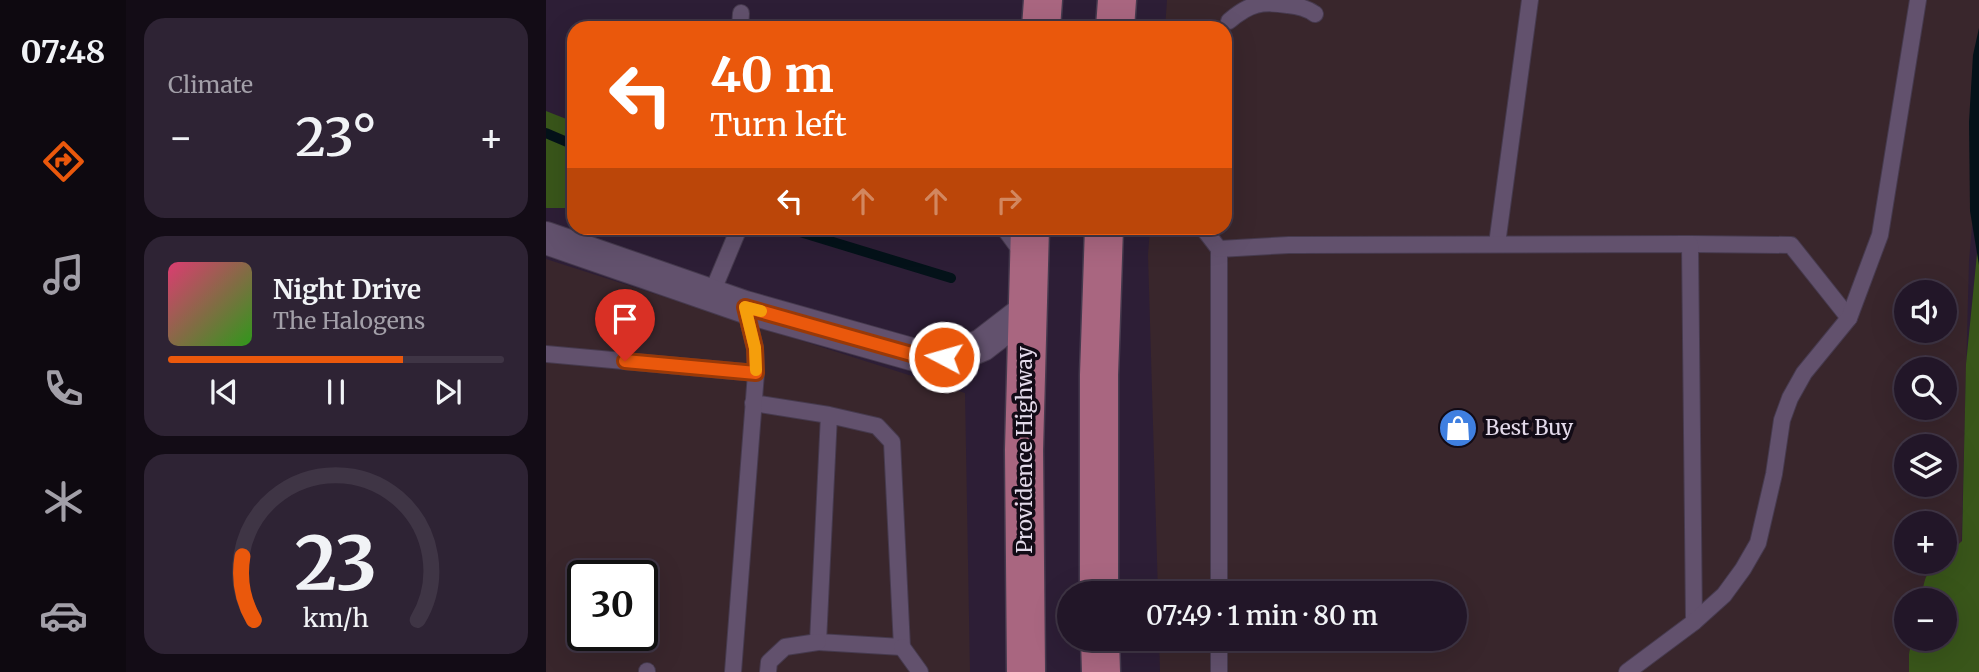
<!DOCTYPE html>
<html lang="en">
<head>
<meta charset="utf-8">
<style>
	:root { --surface:#221628; --page:#2e2334; --text:#f1f3f6; --muted:#a29fa8; --line:#3f3545; --accent:#ea580c }
	body { margin:0; font-family:Merriweather,serif; background:var(--page); color:var(--text); height:100vh; display:flex; flex-direction:column; font-size:26px; white-space:nowrap }
	* { box-sizing:border-box; margin:0 }
	p { font-size:23px; color:var(--muted) }
	.icon { flex:none; width:38px; height:38px; fill:none; stroke:currentColor; stroke-width:2; stroke-linecap:round; stroke-linejoin:round }
	.map { position:relative; flex:1; overflow:hidden }
	.details { display:flex; flex-direction:column; gap:18px; padding:18px; background:#130c16; width:420px }
	.details>* { flex:none }
	.banner { position:absolute; left:21px; top:21px; width:665px; height:214px; border-radius:21px; box-shadow:0 7px 28px #0002,0 0 0 2px var(--line); background:#ea580c; color:#fff; overflow:hidden }
	.fabs { position:absolute; left:1348px; top:280px; display:grid; gap:14px }
	.fabs a { display:grid; place-items:center; width:63px; height:63px; border-radius:50%; background:var(--surface); box-shadow:0 7px 28px #0002,0 0 0 2px var(--line); font-size:35px }
	.speed { position:absolute; left:21px; top:560px; display:flex; gap:14px; font-size:35px; font-weight:700; text-align:center }
	.speed>* { display:grid; place-content:center; width:91px; height:91px; border-radius:50%; background:var(--surface); box-shadow:0 7px 28px #0002,0 0 0 2px var(--line); line-height:1 }
	.speed .limit { border:4px solid #111; border-radius:10px; background:#fff; color:#111 }
	.pin { position:absolute; display:grid; place-items:center; width:60px; height:60px; color:#fff; margin:-72px -30px; border-radius:50% 50% 50% 0; rotate:-45deg; box-shadow:0 0 7px #0007 }
	.pin .icon { rotate:45deg }
	.me { position:absolute; width:77px; margin:-38px; rotate:276deg; stroke-linejoin:round; filter:drop-shadow(0 0 5px #0008) }
	.turn { display:flex; align-items:center; gap:24px; height:147px; padding:0 28px; font-size:32px }
	.turn .icon { width:91px; height:91px; stroke-width:2.5 }
	.turn b { display:block; font-size:49px; line-height:60px }
	.lanes { display:flex; align-items:center; height:66px; padding:0 28px; background:#0003; justify-content:center; gap:35px; direction:ltr }
	.lanes .off { opacity:.35 }
	.big { font-size:52px; font-weight:600; line-height:1.1 }
	.details .tile { flex:1; display:flex; flex-direction:column; justify-content:center; gap:10px; min-width:0; padding:0 24px; border-radius:21px; background:var(--page) }
	.details .dial { align-items:center; gap:0 }
	.dial svg { height:182px; overflow:visible; fill:none; stroke:var(--line); stroke-width:7; stroke-linecap:round; text-anchor:middle }
	.dial text { fill:var(--text); stroke:none }
	.song { display:flex; align-items:center; gap:21px }
	.cover { width:84px; height:84px; border-radius:10px; background:linear-gradient(135deg,hsl(340 70% 55%),hsl(110 70% 35%)) }
	.played { height:7px; border-radius:4px; background:linear-gradient(90deg,var(--accent) 70%,var(--line) 70%) }
	.keys { display:flex; justify-content:space-around; direction:ltr }
	.heat { display:flex; justify-content:space-between; align-items:center; font-size:38px; direction:ltr }
	.trip { position:absolute; left:511px; top:581px; width:410px; height:70px; border-radius:35px; background:var(--surface); box-shadow:0 7px 28px #0002,0 0 0 2px var(--line); font-weight:600; line-height:70px; text-align:center }
	main { display:flex; flex:1; min-height:0 }
	.tab-bar { display:flex; flex-direction:column; width:126px; justify-content:space-around; align-items:center; background:#0e0910; color:var(--muted) }
	.tab-bar .icon { width:49px; height:49px }
	.tab-bar .active { color:var(--accent) }
	.tab-bar b { font-size:32px; color:var(--text) }
	.map>svg:first-child { display:block }
	.commercial { fill:#39262c; fill-rule:evenodd }
	.green { fill:#39561a }
	.water { fill:#041219 }
	.lines { fill:none; stroke-linecap:round; stroke-linejoin:round }
	.stream { stroke:#041219; stroke-width:10 }
	.service-casing { stroke:#463a4e; stroke-width:18 }
	.minor-casing { stroke:#463a4e; stroke-width:34 }
	.trunk-casing { stroke:#463a4e; stroke-width:41 }
	.service { stroke:#62516d; stroke-width:16 }
	.minor { stroke:#62516d; stroke-width:32 }
	.trunk { stroke:#a96680; stroke-width:38 }
	.route-casing { stroke:#983908; stroke-width:18 }
	.route { stroke:#ea580c; stroke-width:12 }
	.slow { stroke:#f59e0b; stroke-width:12 }
	.labels { text-anchor:middle; stroke-width:7; stroke-linejoin:round; paint-order:stroke }
	.poi-label { font-size:21px; fill:#e3daea; stroke:#120b16; text-anchor:start }
	.street-label { font-size:21px; fill:#e3daea; stroke:#120b16 }
</style>
</head>
<body>
<main>
<nav class="tab-bar">
<b>07:48</b>
<svg class="icon active" aria-label="directions" viewBox="0 0 24 24"><path d="M12 3l9 9-9 9-9-9zM9 14v-3h6M13 9l2 2-2 2"/></svg>
<svg class="icon" aria-label="music" viewBox="0 0 24 24"><path d="M9 18V5l10-2v13"/><circle cx="6" cy="18" r="3"/><circle cx="16" cy="16" r="3"/></svg>
<svg class="icon" aria-label="phone" viewBox="0 0 24 24"><path d="M5 4h4l2 5-3 2q2 4 5 5l2-3 5 2v4C11 20 4 13 5 4z"/></svg>
<svg class="icon" aria-label="climate" viewBox="0 0 24 24"><path d="M12 3v18M4 7l16 10M4 17L20 7"/></svg>
<svg class="icon" aria-label="car" viewBox="0 0 24 24"><path d="M5 17H2v-5l4-1 3-4h7l3 4 3 1v5h-3M9 17h6M6 11h13"/><circle cx="7" cy="17" r="2"/><circle cx="17" cy="17" r="2"/></svg>
</nav>
<section class="details">
<div class="tile"><p>Climate</p>
<div class="heat"><a>−</a><b class="big">23°</b><a>+</a></div>
</div>
<div class="tile">
<div class="song"><i class="cover"></i><div><b>Night Drive</b><p>The Halogens</p></div></div>
<div class="played"></div>
<div class="keys"><svg class="icon" aria-label="previous" viewBox="0 0 24 24"><path d="M18 5L8 12l10 7zM5 5v14"/></svg><svg class="icon" aria-label="pause" viewBox="0 0 24 24"><path d="M8 5v14M16 5v14"/></svg><svg class="icon" aria-label="next" viewBox="0 0 24 24"><path d="M6 5l10 7-10 7zM19 5v14"/></svg></div>
</div>
<div class="tile dial"><svg viewBox="0 0 100 80">
<path d="M14 69A42 42 0 1 1 86 69"/>
<path d="M14 69A42 42 0 0 1 9 41" stroke="#ea580c"/>
<text x="50" y="56" font-size="32" font-weight="700">23</text>
<text x="50" y="72" font-size="11">km/h</text>
</svg></div>
</section>
<div class="map">
<svg width="1433" height="672" viewBox="0 0 1433 672">
	<rect width="100%" height="100%" fill="#2d1e36"/>
	<g class="commercial">
		<path d="M621,0H1433V147L1423,261L1412,672H614L613,639H908V593H612L602,255L604,228H679V28H619ZM1360,292H1398V331H1360ZM1360,369H1398V408H1360ZM1360,446H1398V485H1360ZM1360,523H1398V562H1360ZM1360,600H1398V639H1360Z"/>
		<path d="M0,259L419,393L424,672H0ZM37,576H96V635H37Z"/>
	</g>
	<g class="green">
		<polygon points="0,111 28,122 28,208 0,208"/>
		<path d="M1433,234V672H1363V654L1366,639H1398V600H1375C1378,583 1379,566 1398,562V558L1416,541L1420,364Z"/>
	</g>
	<polygon class="water" points="1433,28 1433,265 1424,211 1423,122 1427,55"/>
	<g class="lines">
		<g class="stream">
			<polyline points="0,133 28,145"/>
			<polyline points="241,228 405,278"/>
		</g>
		<defs>
			<g id="service">
				<path d="M683,21C704,3 716,1 742,5C753,6 761,8 769,14"/>
				<polyline points="194,28 195,13"/>
				<polyline points="458,228 477,254"/>
				<polyline points="657,228 673,249 673,593"/>
				<polyline points="951,244 984,0"/>
				<polyline points="1144,244 1245,245 1303,318"/>
				<polyline points="673,249 743,245 1144,244 1148,622"/>
				<polyline points="165,295 193,228"/>
				<polyline points="0,354 210,373"/>
				<polyline points="207,403 283,415 331,426 346,442 356,647 272,642 283,415"/>
				<polyline points="673,639 673,672"/>
				<polyline points="356,647 374,672"/>
				<polyline points="101,672 101,671"/>
				<polyline points="187,672 210,373 209,348 199,307"/>
				<polyline points="222,672 223,662 239,647 272,642"/>
				<polyline points="1081,672 1148,622 1178,595 1197,569 1212,543 1228,474 1236,420 1244,398 1258,373 1303,318 1334,235 1372,0"/>
			</g>
			<polyline id="minor" points="0,238 199,307 383,359 412,355 436,345 480,311"/>
			<g id="trunk">
				<polyline points="495,28 497,0"/>
				<polyline points="569,28 571,0"/>
				<polyline points="553,593 553,375 558,228"/>
				<polyline points="554,639 555,672"/>
				<polyline points="480,672 478,450 484,228"/>
			</g>
		</defs>
		<use href="#service" class="service-casing"/>
		<use href="#minor" class="minor-casing"/>
		<use href="#trunk" class="trunk-casing"/>
		<use href="#service" class="service"/>
		<use href="#minor" class="minor"/>
		<use href="#trunk" class="trunk"/>
	</g>
	<g class="lines">
		<defs>
			<polyline id="route" points="79,361 210,373 209,348 199,307 383,359 398,357"/>
		</defs>
		<use href="#route" class="route-casing"/>
		<use href="#route" class="route"/>
		<polyline class="slow" points="210,370 209,348 199,307 215,311"/>
	</g>
	<defs>
		<symbol id="shop-disc" viewBox="-11 -11 22 22"><circle r="9.5" fill="#3f7fe0" stroke="#120b16"/><path d="M-5-2.5h2.3a2.7 3.5 0 0 1 5.4 0H5L5.5 6h-11ZM-1.5-2.5h3a1.5 2.3 0 0 0-3 0Z" fill="#fff"/></symbol>
	</defs>
	<g fill-rule="evenodd">
		<use href="#shop-disc" x="890" y="406" width="44" height="44"/>
	</g>
	<g class="labels">
		<g class="poi-label">
			<text x="939" y="435">Best Buy</text>
		</g>
		<g class="street-label">
			<text transform="translate(479 450) rotate(-90)" y="7">Providence Highway</text>
		</g>
	</g>
</svg>
<div class="fabs">
<a><svg class="icon" aria-label="sound" viewBox="0 0 24 24"><path d="M4 9h4l5-4v14l-5-4H4zM17 9q2 3 0 6"/></svg></a>
<a><svg class="icon" aria-label="search" viewBox="0 0 24 24"><circle cx="10" cy="10" r="6"/><path d="M15 15l6 6"/></svg></a>
<a><svg class="icon" aria-label="layers" viewBox="0 0 24 24"><path d="M12 4l9 5-9 5-9-5zM3 14l9 5 9-5"/></svg></a>
<a>+</a>
<a>−</a>
</div>
<div class="speed"><div class="limit">30</div></div>
<div class="pin" style="left:79px;top:361px;background:#d93025"><svg class="icon" aria-label="arrive" viewBox="0 0 24 24"><path d="M6 21V4h12l-3 4 3 4H6"/></svg></div>
<svg class="me" style="left:398px;top:357px" viewBox="-20 -20 40 40"><circle r="17" fill="#ea580c" stroke="#fff" stroke-width="3"/><path d="M0-11L8 9 0 5-8 9z" fill="#fff"/></svg>
<div class="trip">07:49 · 1 min · 80 m</div>
<div class="banner">
<div class="turn"><svg class="icon" aria-label="left" viewBox="0 0 24 24"><path d="M17 20v-9H6M10 6l-5 5 5 5"/></svg><div><b>40 m</b>Turn left</div></div>
<div class="lanes"><svg class="icon" aria-label="left" viewBox="0 0 24 24"><path d="M17 20v-9H6M10 6l-5 5 5 5"/></svg><svg class="icon off" aria-label="ahead" viewBox="0 0 24 24"><path d="M12 20V5M6 11l6-6 6 6"/></svg><svg class="icon off" aria-label="ahead" viewBox="0 0 24 24"><path d="M12 20V5M6 11l6-6 6 6"/></svg><svg class="icon off" aria-label="right" viewBox="0 0 24 24"><path d="M7 20v-9h11M14 6l5 5-5 5"/></svg></div>
</div>
</div>
</main>
</body>
</html>
